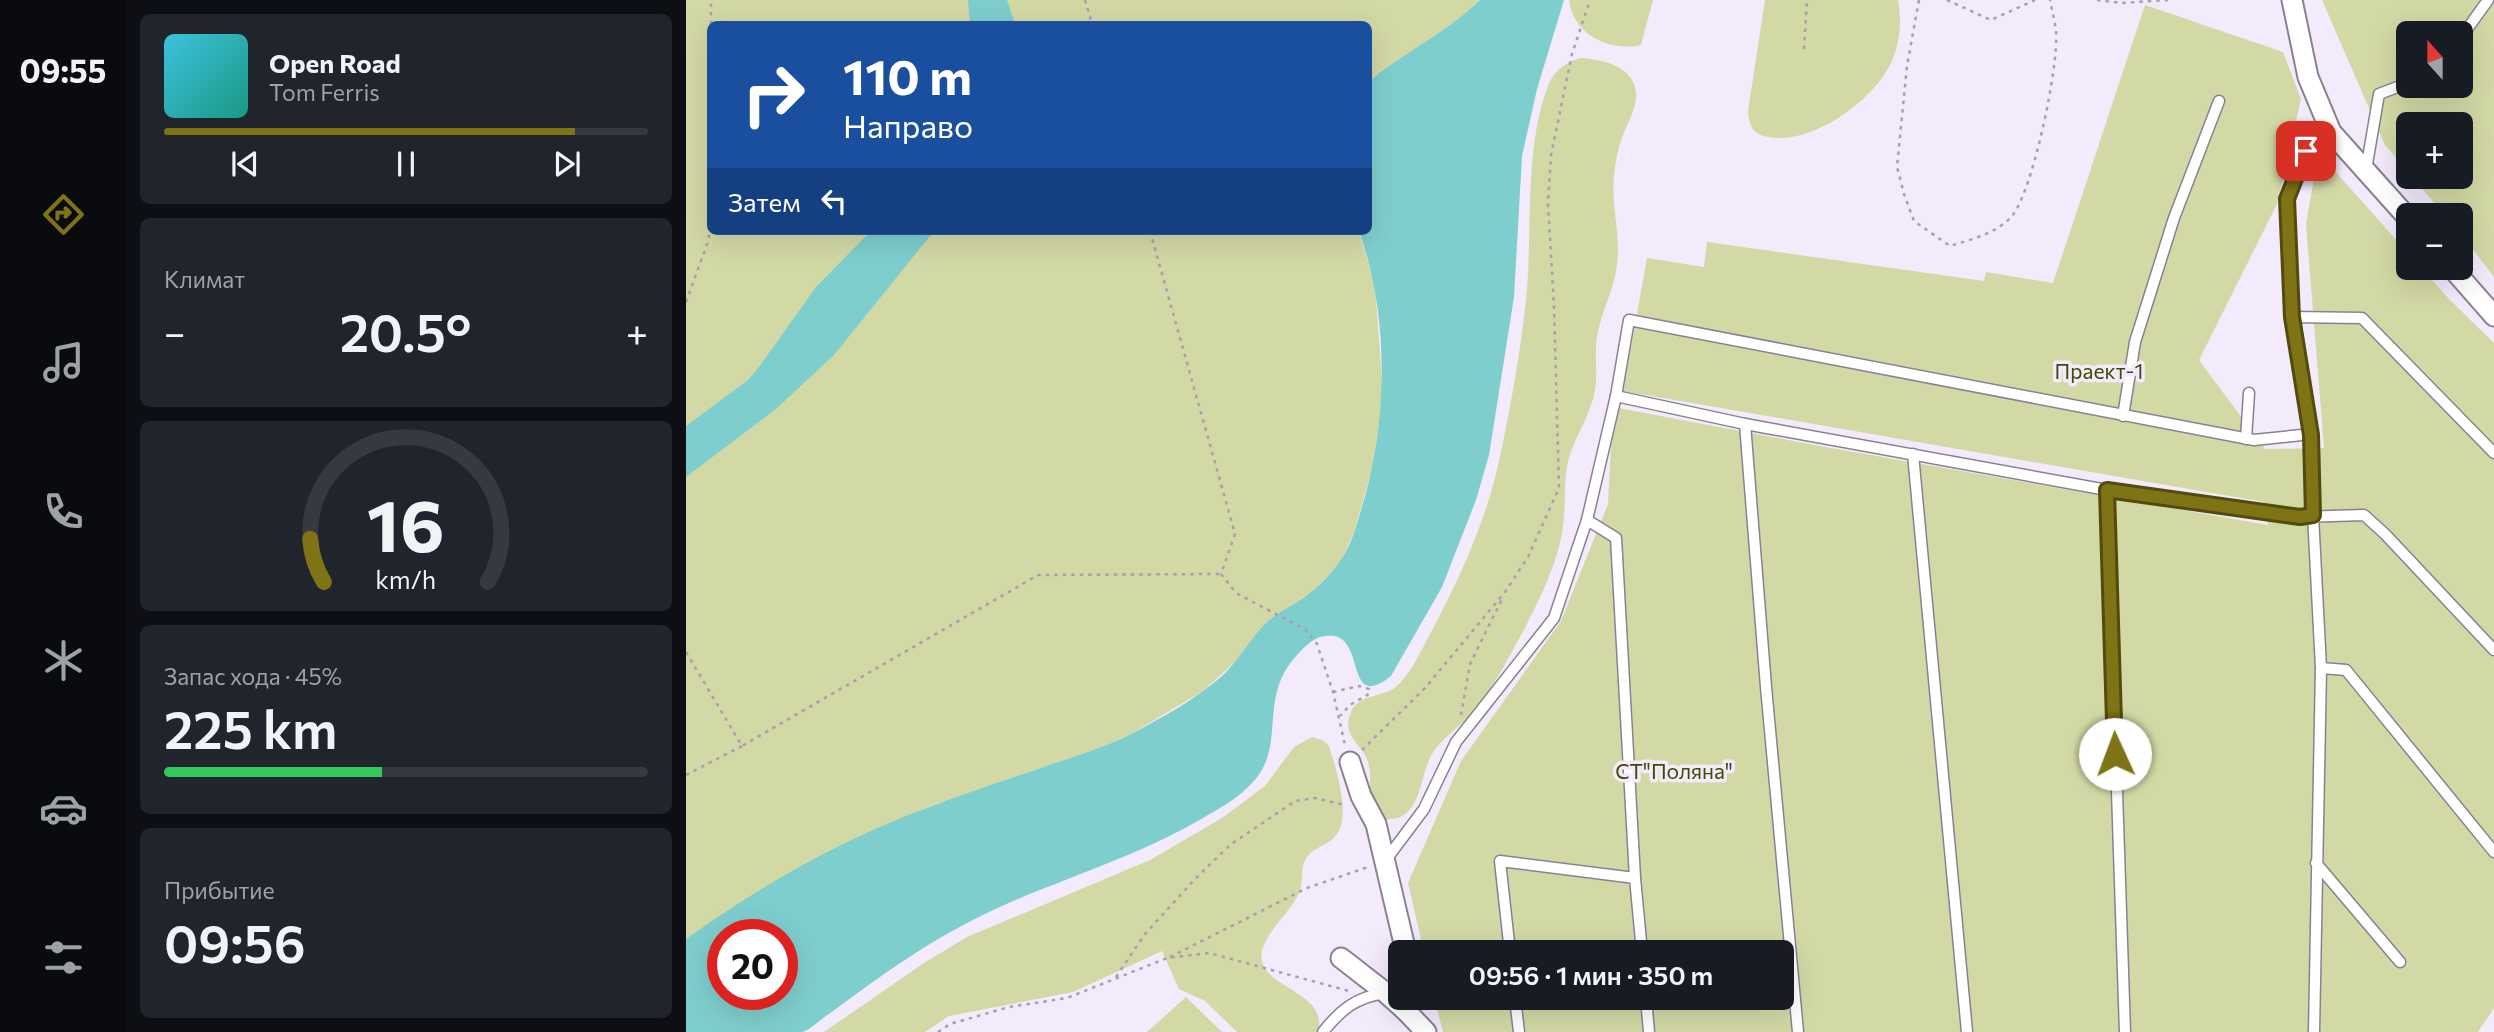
<!DOCTYPE html>
<html lang="ru">
<head>
<meta charset="utf-8">
<style>
	:root { --surface:#171b24; --page:#20242c; --text:#f1f3f6; --muted:#9ea1a6; --line:#363941; --accent:#7e7315 }
	body { margin:0; font-family:Commissioner,sans-serif; background:var(--page); color:var(--text); height:100vh; display:flex; flex-direction:column; font-size:26px; white-space:nowrap }
	* { box-sizing:border-box; margin:0 }
	p { font-size:23px; color:var(--muted) }
	.icon { flex:none; width:38px; height:38px; fill:none; stroke:currentColor; stroke-width:2; stroke-linecap:round; stroke-linejoin:round }
	.map { position:relative; flex:1; overflow:hidden }
	.details { display:flex; flex-direction:column; gap:14px; padding:14px; background:#0d0f14; width:560px }
	.details>* { flex:none }
	.guide { position:absolute; left:21px; top:21px; width:665px; height:214px; border-radius:10px; box-shadow:0 7px 28px #0002; background:#1a4fa0; color:#fff; overflow:hidden }
	.needle { width:46px; rotate:339deg }
	.tools { position:absolute; left:1710px; top:21px; display:grid; gap:14px }
	.tools a { display:grid; place-items:center; width:77px; height:77px; border-radius:10px; background:var(--surface); box-shadow:0 7px 28px #0002; font-size:35px }
	.speed { position:absolute; left:21px; top:919px; display:flex; gap:14px; font-size:35px; font-weight:700; text-align:center }
	.speed>* { display:grid; place-content:center; width:91px; height:91px; border-radius:50%; background:var(--surface); box-shadow:0 7px 28px #0002; line-height:1 }
	.speed .limit { border:10px solid #d22; background:#fff; color:#111 }
	.pin { position:absolute; display:grid; place-items:center; width:60px; height:60px; color:#fff; margin:-30px; border-radius:14px; box-shadow:0 4px 10px #0006 }
	.me { position:absolute; width:77px; margin:-38px; rotate:358deg; stroke-linejoin:round; filter:drop-shadow(0 0 5px #0008) }
	.turn { display:flex; align-items:center; gap:24px; height:147px; padding:0 21px; font-size:32px }
	.turn .icon { width:91px; height:91px; stroke-width:2.5 }
	.turn b { display:block; font-size:49px; line-height:60px }
	.then { display:flex; align-items:center; height:66px; padding:0 21px; background:#0003; gap:14px; font-size:26px }
	.big { font-size:52px; font-weight:600; line-height:1.1 }
	.details .tile { flex:1; display:flex; flex-direction:column; justify-content:center; gap:10px; min-width:0; padding:0 24px; border-radius:10px; background:var(--page) }
	.details .dial { align-items:center; gap:0 }
	.dial svg { height:182px; overflow:visible; fill:none; stroke:var(--line); stroke-width:7; stroke-linecap:round; text-anchor:middle }
	.dial text { fill:var(--text); stroke:none }
	.song { display:flex; align-items:center; gap:21px }
	.cover { width:84px; height:84px; border-radius:10px; background:linear-gradient(135deg,hsl(190 70% 55%),hsl(170 70% 35%)) }
	.played { height:7px; border-radius:4px; background:linear-gradient(90deg,var(--accent) 85%,var(--line) 85%) }
	.keys { display:flex; justify-content:space-around; direction:ltr }
	.heat { display:flex; justify-content:space-between; align-items:center; font-size:38px; direction:ltr }
	.charge { height:10px; border-radius:5px; background:linear-gradient(90deg,#34c759 45%,var(--line) 0) }
	.trip { position:absolute; left:702px; top:940px; width:406px; height:70px; border-radius:10px; background:var(--surface); box-shadow:0 7px 28px #0002; font-weight:600; line-height:70px; text-align:center }
	main { display:flex; flex:1; min-height:0 }
	.tab-bar { display:flex; flex-direction:column; width:126px; justify-content:space-around; align-items:center; background:#090b0e; color:var(--muted) }
	.tab-bar .icon { width:49px; height:49px }
	.tab-bar .current { color:var(--accent) }
	.tab-bar b { font-size:32px; color:var(--text) }
	.map>svg:first-child { display:block }
	.green { fill:#d3d9a5; fill-rule:evenodd }
	.water { fill:#7ececd; fill-rule:evenodd }
	.lines { fill:none; stroke-linecap:round; stroke-linejoin:round }
	.lane-casing { stroke:#8a8094; stroke-width:13 }
	.street-casing { stroke:#8a8094; stroke-width:23 }
	.path { stroke:#a7a0af; stroke-width:2.5; stroke-dasharray:3.5 5; stroke-linecap:butt }
	.lane { stroke:#fff; stroke-width:10 }
	.street { stroke:#fff; stroke-width:19 }
	.route-casing { stroke:#524b0e; stroke-width:18 }
	.route { stroke:#7e7315; stroke-width:12 }
	.labels { text-anchor:middle; stroke-width:7; stroke-linejoin:round; paint-order:stroke }
	.park-label { font-size:21px; fill:#444800; stroke:#f3eafc }
</style>
</head>
<body>
<main>
<nav class="tab-bar">
<b>09:55</b>
<svg class="icon current" aria-label="directions" viewBox="0 0 24 24"><path d="M12 3l9 9-9 9-9-9zM9 14v-3h6M13 9l2 2-2 2"/></svg>
<svg class="icon" aria-label="music" viewBox="0 0 24 24"><path d="M9 18V5l10-2v13"/><circle cx="6" cy="18" r="3"/><circle cx="16" cy="16" r="3"/></svg>
<svg class="icon" aria-label="phone" viewBox="0 0 24 24"><path d="M5 4h4l2 5-3 2q2 4 5 5l2-3 5 2v4C11 20 4 13 5 4z"/></svg>
<svg class="icon" aria-label="climate" viewBox="0 0 24 24"><path d="M12 3v18M4 7l16 10M4 17L20 7"/></svg>
<svg class="icon" aria-label="car" viewBox="0 0 24 24"><path d="M5 17H2v-5l4-1 3-4h7l3 4 3 1v5h-3M9 17h6M6 11h13"/><circle cx="7" cy="17" r="2"/><circle cx="17" cy="17" r="2"/></svg>
<svg class="icon" aria-label="filters" viewBox="0 0 24 24"><path d="M4 7h16M4 17h16"/><circle cx="9" cy="7" r="2"/><circle cx="15" cy="17" r="2"/></svg>
</nav>
<section class="details">
<div class="tile">
<div class="song"><i class="cover"></i><div><b>Open Road</b><p>Tom Ferris</p></div></div>
<div class="played"></div>
<div class="keys"><svg class="icon" aria-label="previous" viewBox="0 0 24 24"><path d="M18 5L8 12l10 7zM5 5v14"/></svg><svg class="icon" aria-label="pause" viewBox="0 0 24 24"><path d="M8 5v14M16 5v14"/></svg><svg class="icon" aria-label="next" viewBox="0 0 24 24"><path d="M6 5l10 7-10 7zM19 5v14"/></svg></div>
</div>
<div class="tile"><p>Климат</p>
<div class="heat"><a>−</a><b class="big">20.5°</b><a>+</a></div>
</div>
<div class="tile dial"><svg viewBox="0 0 100 80">
<path d="M14 69A42 42 0 1 1 86 69"/>
<path d="M14 69A42 42 0 0 1 8 50" stroke="#7e7315"/>
<text x="50" y="56" font-size="32" font-weight="700">16</text>
<text x="50" y="72" font-size="11">km/h</text>
</svg></div>
<div class="tile"><p>Запас хода · 45%</p><b class="big">225 km</b><div class="charge"></div></div>
<div class="tile"><p>Прибытие</p><b class="big">09:56</b></div>
</section>
<div class="map">
<svg width="1808" height="1032" viewBox="0 0 1808 1032">
	<rect width="100%" height="100%" fill="#f3eafc"/>
	<g class="green">
		<path d="M0,0H794C761,32 719,52 683,81L682,24H24V231H673L689,285L696,380L695,407L687,465L668,532L656,559L642,576L622,595L581,622L548,663L517,691L445,734L416,747L239,808L0,939Z"/>
		<path d="M883,0H967L955,45C924,52 887,35 883,0Z"/>
		<path d="M1079,0H1212C1216,20 1214,44 1205,63C1187,101 1126,145 1083,137C1067,135 1063,126 1062,111Z"/>
		<path d="M1636,0H1808V277L1775,234L1774,215H1759L1726,177H1774V124H1722V172L1699,145ZM1722,33H1774V86H1722Z"/>
		<polygon points="1459,5 1597,52 1615,99 1591,204 1513,360 1579,449 1638,448 1620,224 1631,162 1648,170 1722,253 1722,268 1735,268 1764,300 1808,343 1808,1008 1792,1032 757,1032 748,998 1096,998 1096,952 738,952 722,883 775,761 875,621 922,504 927,407 1134,446 1582,525 1578,502 937,391 961,258 1018,267 1021,242 1298,281 1300,272 1367,283"/>
		<path d="M894,58C913,59 940,64 948,84C955,102 943,119 937,135C932,148 929,162 928,176C925,206 935,235 931,265C928,290 915,312 911,337C908,354 912,372 909,390C905,413 892,432 884,454C876,479 881,507 876,533C869,576 836,634 814,673C805,688 796,703 783,716C772,728 755,739 746,754C733,776 736,823 698,819C695,815 689,811 688,807C681,793 687,774 681,759C674,742 655,736 665,712C673,692 699,699 713,684C726,671 735,651 744,634C775,576 802,517 815,452C826,399 836,344 841,289C846,228 839,147 861,89C867,72 876,64 894,58Z"/>
		<path d="M626,737L636,740L643,746C650,768 665,815 651,834C644,845 629,846 621,857C614,867 617,876 615,887C614,893 609,901 605,906C596,920 580,934 576,951C568,988 644,990 632,1032H551L519,1001L493,989L476,951L387,992L263,1016L239,1032H138L238,963L281,937L464,860L536,818L579,786L608,747Z"/>
		<polygon points="500,997 536,1032 461,1032"/>
	</g>
	<g class="water">
		<polygon points="282,0 321,0 329,24 284,24"/>
		<path d="M794,0H878L851,89L836,156L828,297L803,455L790,500L756,587L705,676C660,712 679,641 648,636C642,635 633,636 628,640C619,645 612,654 605,662C572,706 603,750 561,788C549,800 532,809 517,818C471,845 422,863 372,883C321,902 271,925 225,956C197,974 170,994 143,1014C135,1019 125,1029 117,1032C108,1032 94,1032 85,1032C57,1032 28,1032 0,1032V939C74,886 153,841 238,809C283,792 329,777 375,761C399,753 424,745 447,733C477,717 510,699 536,676C552,661 563,641 578,625C590,613 606,606 619,597C632,587 645,574 654,561C665,546 670,527 675,510C702,423 704,317 673,231H682L683,81C719,52 761,32 794,0ZM37,934H96V994H37Z"/>
		<polygon points="185,231 248,231 148,355 90,409 0,477 0,426 62,380 73,367 130,287"/>
	</g>
	<g class="lines">
		<defs>
			<g id="lane">
				<polyline points="1774,39 1802,0"/>
				<polyline points="1680,170 1693,94 1722,83"/>
				<polyline points="1606,317 1676,318 1808,453"/>
				<polyline points="930,396 1059,424 1421,490 1614,517 1678,515 1699,534 1808,650"/>
				<polyline points="1437,416 1449,342 1488,218 1533,101"/>
				<polyline points="1059,424 1080,687 1112,1032"/>
				<polyline points="1560,439 1563,393"/>
				<polyline points="1227,454 1281,1032"/>
				<polyline points="1421,490 1439,1032"/>
				<polyline points="901,520 930,538 949,878 956,952"/>
				<polyline points="1635,668 1660,670 1808,852"/>
				<polyline points="699,861 738,809 770,742 868,618 901,520 930,396 943,320 1568,440 1625,434"/>
				<polyline points="1630,863 1714,962"/>
				<polyline points="824,952 814,861 949,878"/>
				<polyline points="829,998 833,1032"/>
				<polyline points="960,998 963,1032"/>
				<path d="M637,1032C655,1009 671,997 699,993"/>
				<polyline points="1628,1032 1635,668 1627,515 1625,434 1606,317 1601,199 1620,151 1645,132"/>
			</g>
			<g id="street">
				<polyline points="1606,0 1622,77 1645,132 1722,218"/>
				<polyline points="1766,268 1808,316"/>
				<polyline points="664,762 675,796 690,824 720,952"/>
				<polyline points="655,958 700,993 720,1011"/>
				<polyline points="720,999 720,1011 740,1032"/>
			</g>
		</defs>
		<use href="#lane" class="lane-casing"/>
		<use href="#street" class="street-casing"/>
		<g class="path">
			<polyline points="399,0 406,24"/>
			<path d="M1233,0L1221,66L1211,167L1218,194L1228,221L1264,246C1286,239 1310,234 1326,216C1347,191 1373,65 1370,32C1369,21 1366,11 1364,0"/>
			<polyline points="1261,0 1305,20 1349,0"/>
			<polyline points="1411,0 1435,3 1482,0"/>
			<polyline points="25,24 25,0"/>
			<polyline points="1118,49 1121,0"/>
			<polyline points="464,231 549,534 535,574 550,593 620,630 631,644 647,692 659,745"/>
			<polyline points="0,302 23,239 24,74"/>
			<polyline points="0,652 56,746 352,575 535,574"/>
			<polyline points="647,692 673,686 683,689 683,694 664,705 654,716"/>
			<polyline points="775,715 784,664 817,597"/>
			<polyline points="676,750 739,688 819,592 842,557 873,488 868,306 862,203 865,155 886,54 904,0"/>
			<polyline points="0,775 56,746"/>
			<polyline points="484,957 621,888 682,867"/>
			<polyline points="430,977 459,934 509,879 544,845 609,801 629,798 659,805"/>
			<polyline points="252,1032 264,1024 323,1007 381,998 481,958 523,953 663,991"/>
		</g>
		<use href="#lane" class="lane"/>
		<use href="#street" class="street"/>
	</g>
	<g class="lines">
		<defs>
			<polyline id="route" points="1429,754 1421,490 1614,517 1627,515 1625,435 1606,317 1601,199 1620,151"/>
		</defs>
		<use href="#route" class="route-casing"/>
		<use href="#route" class="route"/>
	</g>
	<g class="labels">
		<g class="park-label">
			<text x="1413" y="379">Праект-1</text>
			<text x="988" y="779">СТ"Поляна"</text>
		</g>
	</g>
</svg>
<div class="tools">
<a><svg class="needle" viewBox="-14 -14 28 28"><path d="M0-13l5 13h-10z" fill="#e53935"/><path d="M0 13l5-13h-10z" fill="#9ea1a6"/></svg></a>
<a>+</a>
<a>−</a>
</div>
<div class="speed"><div class="limit">20</div></div>
<div class="pin" style="left:1620px;top:151px;background:#d93025"><svg class="icon" aria-label="arrive" viewBox="0 0 24 24"><path d="M6 21V4h12l-3 4 3 4H6"/></svg></div>
<svg class="me" style="left:1429px;top:754px" viewBox="-20 -20 40 40"><circle r="19" fill="#fff"/><path d="M0-13L10 11 0 6-10 11z" fill="#7e7315"/></svg>
<div class="trip">09:56 · 1 мин · 350 m</div>
<div class="guide">
<div class="turn"><svg class="icon" aria-label="right" viewBox="0 0 24 24"><path d="M7 20v-9h11M14 6l5 5-5 5"/></svg><div><b>110 m</b>Направо</div></div>
<div class="then">Затем<svg class="icon" aria-label="left" viewBox="0 0 24 24"><path d="M17 20v-9H6M10 6l-5 5 5 5"/></svg></div>
</div>
</div>
</main>
</body>
</html>
